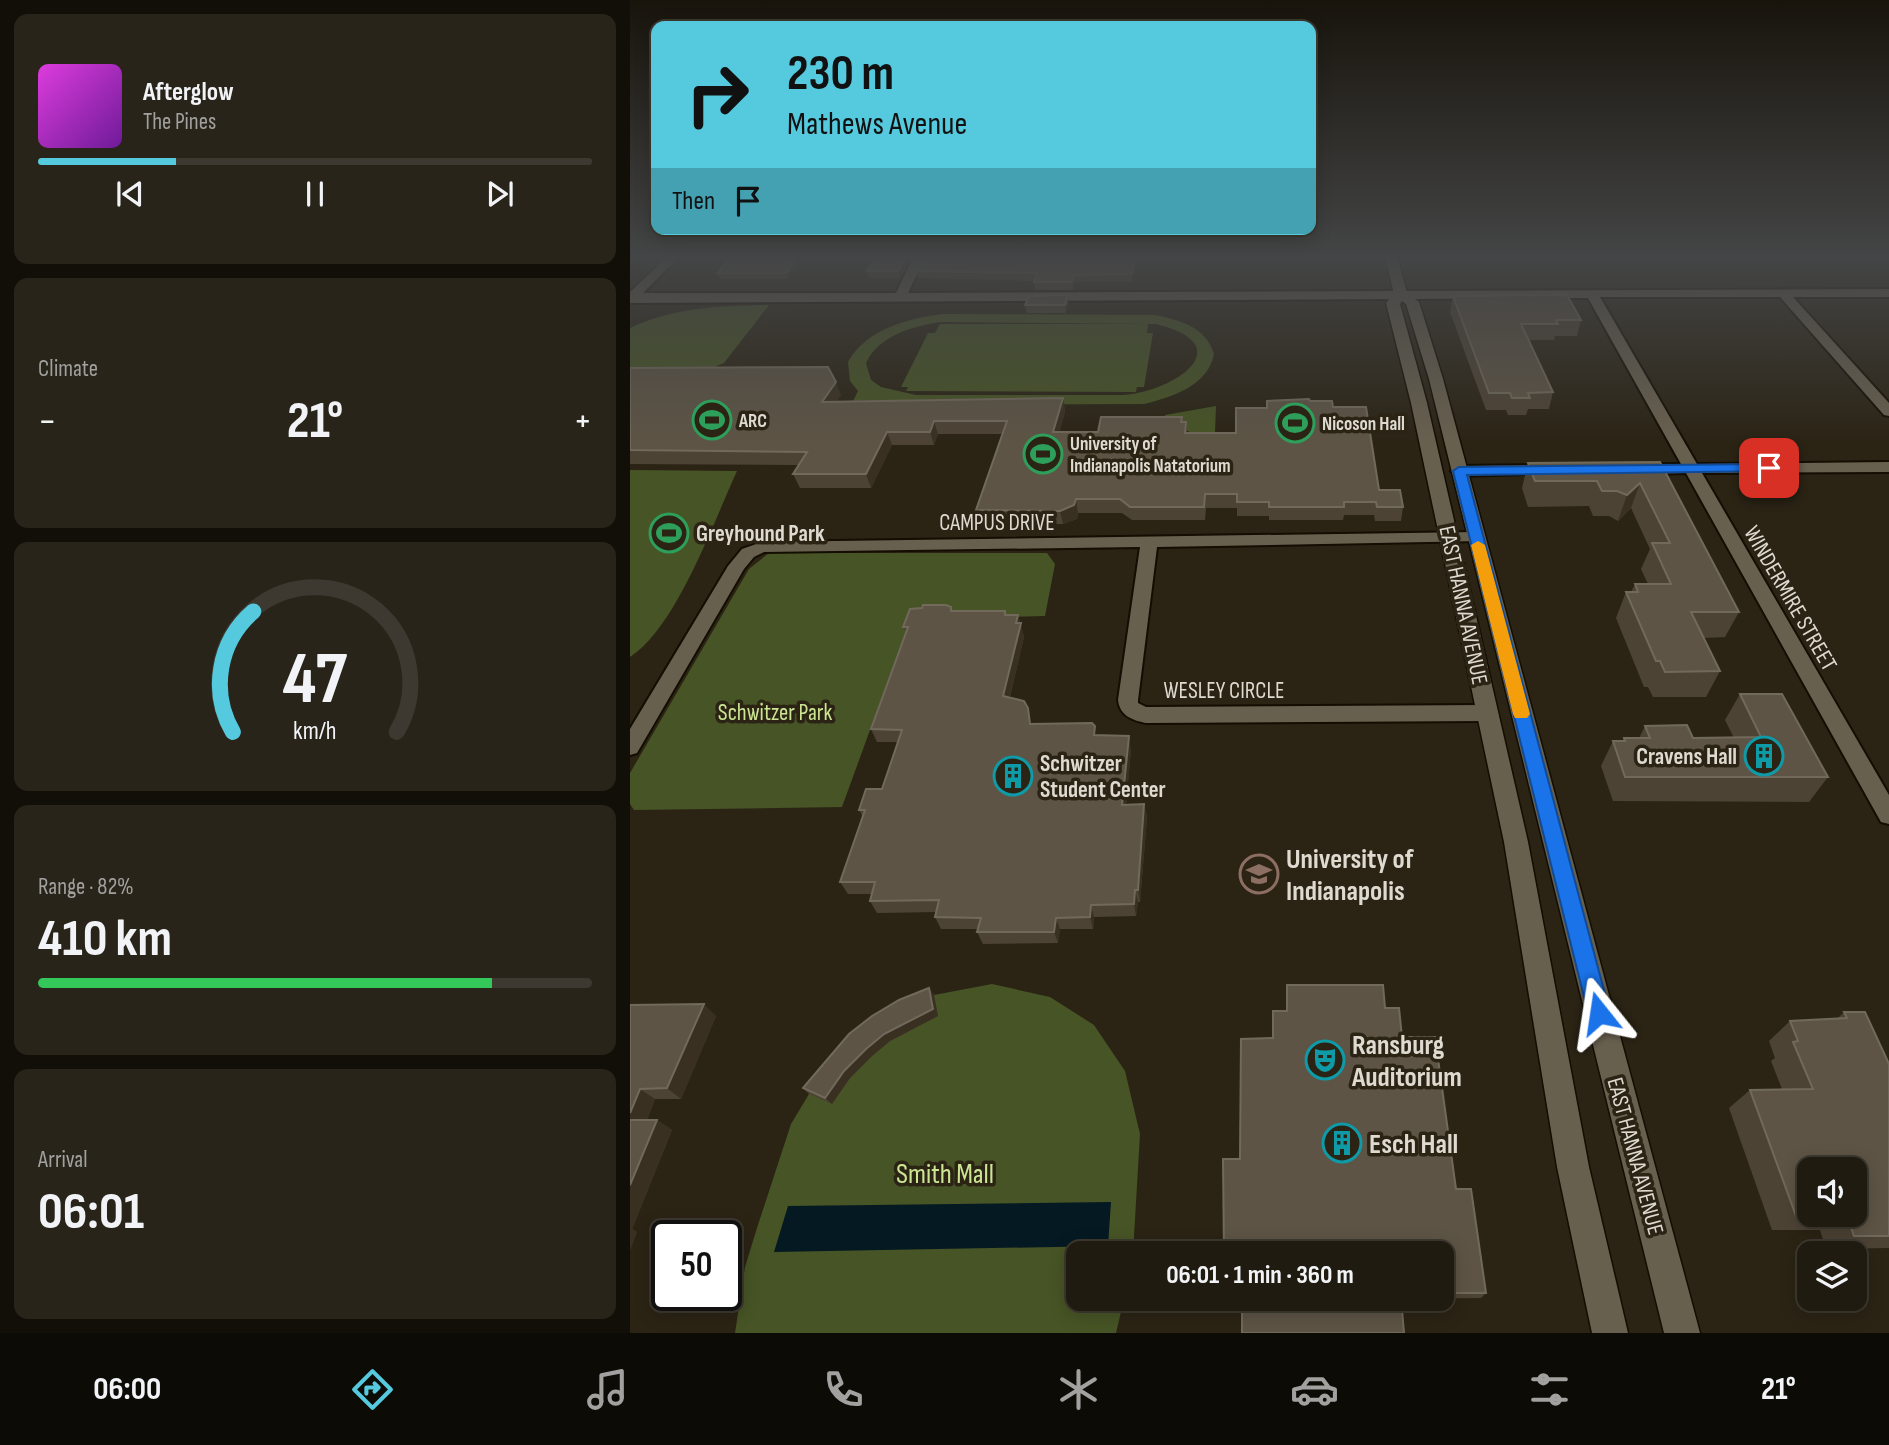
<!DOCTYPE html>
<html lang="en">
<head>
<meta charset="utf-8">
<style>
	:root { --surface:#201b10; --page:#282419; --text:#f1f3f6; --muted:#a2a19f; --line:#3d3930; --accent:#55cadf }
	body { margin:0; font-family:"Sofia Sans Condensed",sans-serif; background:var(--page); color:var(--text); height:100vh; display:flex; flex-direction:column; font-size:26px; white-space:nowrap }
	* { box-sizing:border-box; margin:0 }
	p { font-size:23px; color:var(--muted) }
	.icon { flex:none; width:38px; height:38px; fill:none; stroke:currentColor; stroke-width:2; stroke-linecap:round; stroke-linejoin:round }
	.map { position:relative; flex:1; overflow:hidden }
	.details { display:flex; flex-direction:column; gap:14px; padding:14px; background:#120f09; width:630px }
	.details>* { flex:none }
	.hud { position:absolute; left:21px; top:21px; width:665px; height:214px; border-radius:14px; box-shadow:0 4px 18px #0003,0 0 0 2px var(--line); background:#55cadf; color:#111; overflow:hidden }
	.fabs { position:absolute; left:1167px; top:1157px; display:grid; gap:14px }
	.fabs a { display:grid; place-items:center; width:70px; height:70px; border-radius:14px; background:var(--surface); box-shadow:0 4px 18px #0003,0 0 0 2px var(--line); font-size:35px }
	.speed { position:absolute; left:21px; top:1220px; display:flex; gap:14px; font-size:35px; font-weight:700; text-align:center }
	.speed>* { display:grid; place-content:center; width:91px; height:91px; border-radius:50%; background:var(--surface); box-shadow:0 4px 18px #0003,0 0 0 2px var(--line); line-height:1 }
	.speed .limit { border:4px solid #111; border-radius:10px; background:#fff; color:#111 }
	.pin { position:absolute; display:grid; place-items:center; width:60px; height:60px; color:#fff; margin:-30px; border-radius:14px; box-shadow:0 4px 10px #0006 }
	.me { position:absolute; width:77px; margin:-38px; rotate:345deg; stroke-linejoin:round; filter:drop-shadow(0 0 5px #0008) }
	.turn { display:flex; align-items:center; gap:24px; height:147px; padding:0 21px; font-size:32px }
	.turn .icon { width:91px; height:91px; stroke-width:2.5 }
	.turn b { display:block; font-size:49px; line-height:60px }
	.then { display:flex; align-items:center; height:66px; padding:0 21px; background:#0003; gap:14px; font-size:26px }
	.big { font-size:52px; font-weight:700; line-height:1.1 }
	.details .tile { flex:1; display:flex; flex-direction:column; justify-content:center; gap:10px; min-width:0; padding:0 24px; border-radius:14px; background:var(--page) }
	.details .dial { align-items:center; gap:0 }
	.dial svg { height:182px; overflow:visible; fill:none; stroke:var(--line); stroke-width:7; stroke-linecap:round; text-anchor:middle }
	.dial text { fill:var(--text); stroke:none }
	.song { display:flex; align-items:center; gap:21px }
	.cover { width:84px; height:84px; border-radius:10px; background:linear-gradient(135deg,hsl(300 70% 55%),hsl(280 70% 35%)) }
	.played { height:7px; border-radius:4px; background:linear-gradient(90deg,var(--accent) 25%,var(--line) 25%) }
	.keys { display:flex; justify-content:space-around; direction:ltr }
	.heat { display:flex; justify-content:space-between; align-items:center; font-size:38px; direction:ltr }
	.charge { height:10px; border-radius:5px; background:linear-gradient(90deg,#34c759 82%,var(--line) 0) }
	.trip { position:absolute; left:436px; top:1241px; width:388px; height:70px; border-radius:14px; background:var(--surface); box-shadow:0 4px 18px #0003,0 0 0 2px var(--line); font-weight:700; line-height:70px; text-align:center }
	.tab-bar { display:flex; height:112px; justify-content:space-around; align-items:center; background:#0d0b06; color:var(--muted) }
	.tab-bar .icon { width:49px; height:49px }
	.tab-bar .on { color:var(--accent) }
	.tab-bar b { font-size:32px; color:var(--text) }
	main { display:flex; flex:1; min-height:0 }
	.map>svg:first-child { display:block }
	.green { fill:#475425; fill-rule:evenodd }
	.water { fill:#051922 }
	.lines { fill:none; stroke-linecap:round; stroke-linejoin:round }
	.street-casing { stroke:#130d02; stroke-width:4 }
	.secondary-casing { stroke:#130d02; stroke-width:3 }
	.street { fill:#68604f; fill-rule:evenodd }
	.secondary { fill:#68604f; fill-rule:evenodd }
	.wall { fill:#4d4335 }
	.shaded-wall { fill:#393021 }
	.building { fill:#5d5445; stroke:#71695b; stroke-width:2; fill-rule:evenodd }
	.route { fill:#1a73e8; stroke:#114b97; stroke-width:2 }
	.slow { fill:#f59e0b }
	.labels { text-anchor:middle; stroke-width:7; stroke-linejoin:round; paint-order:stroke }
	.far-poi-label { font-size:19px; font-weight:bold; fill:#dedad0; stroke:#2b2415; text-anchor:start }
	.street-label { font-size:23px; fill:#dedad0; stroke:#2b2415 }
	.poi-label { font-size:23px; font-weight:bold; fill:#dedad0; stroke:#2b2415; text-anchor:start }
	.park-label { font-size:23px; fill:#cce593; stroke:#2b2415 }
	.near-poi-label { font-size:28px; font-weight:bold; fill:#dedad0; stroke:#2b2415; text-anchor:start }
	.near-park-label { font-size:28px; fill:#cce593; stroke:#2b2415 }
</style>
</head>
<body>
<main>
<section class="details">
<div class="tile">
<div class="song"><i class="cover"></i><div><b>Afterglow</b><p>The Pines</p></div></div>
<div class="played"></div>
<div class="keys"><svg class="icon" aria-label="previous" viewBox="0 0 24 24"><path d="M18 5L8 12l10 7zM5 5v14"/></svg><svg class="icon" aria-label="pause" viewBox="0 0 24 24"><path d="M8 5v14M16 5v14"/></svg><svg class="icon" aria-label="next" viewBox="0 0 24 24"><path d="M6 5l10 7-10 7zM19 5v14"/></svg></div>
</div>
<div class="tile"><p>Climate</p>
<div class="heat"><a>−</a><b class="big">21°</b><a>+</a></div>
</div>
<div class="tile dial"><svg viewBox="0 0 100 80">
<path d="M14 69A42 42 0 1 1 86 69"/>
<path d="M14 69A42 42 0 0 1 23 16" stroke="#55cadf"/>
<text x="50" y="56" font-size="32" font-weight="700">47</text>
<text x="50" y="72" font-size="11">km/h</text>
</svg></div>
<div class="tile"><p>Range · 82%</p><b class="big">410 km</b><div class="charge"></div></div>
<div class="tile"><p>Arrival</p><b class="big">06:01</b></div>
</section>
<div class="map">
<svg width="1259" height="1333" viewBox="0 0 1259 1333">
	<rect width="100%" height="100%" fill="#2b2415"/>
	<g class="green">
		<path d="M139,305L94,363L82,368L0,369V328C45,307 90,306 139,305Z"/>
		<path d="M314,314L525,315C550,320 576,327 584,354C578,386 542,397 514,404L221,405L228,391L220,381L218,362C236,329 279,318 314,314ZM311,322L526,324C612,345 545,392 492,395H286L251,387L241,380L236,363C249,335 284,326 311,322Z"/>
		<polygon points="310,324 518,324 517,333 523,333 514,387 507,387 506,392 276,391 278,387 271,387 298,333 305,333"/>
		<polygon points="586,406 585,432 579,442 542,423 535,423 535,415"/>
		<path d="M0,470L107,471C84,521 46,628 0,657Z"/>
		<polygon points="139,553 417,553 425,564 415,616 280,620 212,807 4,810 0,804 0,773 119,569"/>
		<polygon points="362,984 420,997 464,1025 495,1071 510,1134 503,1253 448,1253 448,1298 494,1299 486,1333 105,1333 115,1267 126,1231 161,1124 179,1094 304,995"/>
	</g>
	<polygon class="water" points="481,1202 478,1246 144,1252 158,1206"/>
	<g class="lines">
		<defs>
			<g id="street">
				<polygon points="38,256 50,256 13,293 266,293 284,256 296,256 278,293 1259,289 1259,297 1163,297 1259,403 1259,416 1254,415 1150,297 970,297 1067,464 1259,462 1259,472 1072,473 1259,795 1259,824 1251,822 1056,473 1009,474 1001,469 1009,464 1051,464 958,298 0,303 0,292"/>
				<polygon points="923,465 928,467 931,470 928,473 829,476 821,471 829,466"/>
				<path d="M846,532L852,533L854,537L852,541L527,547L508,700V703L516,707L857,705L864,708L867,713L864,718L857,721L516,723C502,720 490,716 488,700L510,547L134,552L124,557L114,569L7,753L0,755V729L98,566L112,549L132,542Z"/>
			</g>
			<polygon id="secondary" points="755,256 767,256 777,293 789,302 813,379 1070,1333 1034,1333 799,379 776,304 772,301 770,304 797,403 898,842 959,1167 998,1333 962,1333 927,1167 874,842 781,403 756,303 764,294"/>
		</defs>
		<use href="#street" class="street-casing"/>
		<use href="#secondary" class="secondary-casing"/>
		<use href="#street" class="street"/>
		<use href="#secondary" class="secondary"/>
	</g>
	<g class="wall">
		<polygon points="103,256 174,256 168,263 158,279 90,279 87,273"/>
		<polygon points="247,256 281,256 270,278 239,278 237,271"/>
		<polygon points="293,256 507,256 502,282 445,282 443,290 405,290 404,281 288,278 286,271"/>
		<polygon points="823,296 951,320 947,336 925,336 924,340 899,340 923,392 919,409 898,409 896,415 878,415 876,410 856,410 820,312"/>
		<polygon points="439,303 436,313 397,313 395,305"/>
		<polygon points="0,368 211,395 206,401 433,398 435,412 429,432 468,432 552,417 552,422 556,422 557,433 606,433 637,408 680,401 703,407 749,490 773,507 771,521 745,521 744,515 714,515 713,520 639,520 639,516 607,516 607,508 576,508 575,520 502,520 492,513 448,513 447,519 433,524 350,524 346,510 372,434 308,434 304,445 262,445 241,488 170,488 163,474 169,465 0,464"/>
		<polygon points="1030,462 1109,612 1095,637 1073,638 1090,671 1076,697 1023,697 1018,687 1014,687 986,618 996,592 1001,592 1005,584 1018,584 1011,569 1020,549 1001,508 988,521 979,516 963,516 959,506 898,507 892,488 898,463"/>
		<polygon points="321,607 322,611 388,615 394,637 380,697 402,724 467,735 501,749 496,805 514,804 517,817 510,902 508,902 506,916 464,917 463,929 430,929 428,943 353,944 347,932 348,929 311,929 305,917 306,912 247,913 240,901 242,894 218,894 210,882 233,817 229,810 252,789 267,742 247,742 241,729 276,633 273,627"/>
		<polygon points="1110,694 1198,777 1179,802 983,801 971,766 983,741 993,741 994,738 1009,738 1015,726 1063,738 1104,738 1095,720"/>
		<polygon points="657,985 755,1008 772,1037 826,1189 856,1293 851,1298 595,1301 594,1298 812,1298 812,1253 610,1159 643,1038 656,1011"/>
		<polygon points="299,988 304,995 308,1016 260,1041 242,1056 220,1078 202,1104 179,1094 173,1088"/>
		<polygon points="0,1005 86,1016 51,1099 25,1099 17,1120 27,1120 42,1130 2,1229 7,1232 0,1250"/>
		<polygon points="1214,1012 1259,1064 1259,1248 1196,1249 1190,1230 1142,1230 1099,1108 1120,1090 1152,1089 1141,1061 1145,1058 1139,1041 1160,1021 1207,1019"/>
	</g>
	<g class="shaded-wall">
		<polygon points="167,256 174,256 168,263 158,279 156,273"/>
		<polygon points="276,256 281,256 270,278 268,271"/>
		<polygon points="505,256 507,256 502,282 502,274"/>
		<polygon points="444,275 445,282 443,290 442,282"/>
		<polygon points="438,295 439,303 436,313 435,305"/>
		<polygon points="206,382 211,395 198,415 192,402"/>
		<polygon points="433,398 435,412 426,446 423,432"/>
		<polygon points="304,421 308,434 304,445 300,432"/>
		<polygon points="257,432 262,445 241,488 236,474"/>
		<polygon points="1010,483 1001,508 988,521 997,495"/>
		<polygon points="446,499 448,513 447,519 433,524 430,511"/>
		<polygon points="388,615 394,637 377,709 373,696"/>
		<polygon points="499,736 501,749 495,818 492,805"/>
		<polygon points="514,804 517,817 510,902 508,890"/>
		<polygon points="505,890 508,902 506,916 504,904"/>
		<polygon points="461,905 464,917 463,929 460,917"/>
		<polygon points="426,918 430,929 428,943 424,932"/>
		<polygon points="299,988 304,995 308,1016 260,1041 242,1056 220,1078 202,1104 195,1098 214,1071"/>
		<polygon points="74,1004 86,1016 51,1099 37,1088"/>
		<polygon points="10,1089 25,1099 13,1130 0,1122 0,1113"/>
		<polygon points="27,1120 42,1130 2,1229 7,1232 0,1250 0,1185"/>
	</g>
	<g class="building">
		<polygon points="103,256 167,256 156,273 87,273"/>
		<polygon points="247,256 276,256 268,271 237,271"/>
		<polygon points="293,256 505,256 502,274 444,275 442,282 404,282 407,273 286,271"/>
		<polygon points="438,295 435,305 395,305 399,296"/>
		<polygon points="937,295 951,320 926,320 928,324 891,324 923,392 898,393 900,398 882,398 880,393 859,393 823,296"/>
		<polygon points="198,367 206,382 192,402 433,398 423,432 468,432 471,417 552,417 551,422 556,422 555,433 606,433 606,408 637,408 637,401 679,399 680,401 702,401 703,407 736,407 749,490 770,490 773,507 747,507 746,502 714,502 714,507 639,507 639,502 607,502 607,494 575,494 574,507 500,507 490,499 446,499 444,505 430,511 346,510 377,421 304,421 300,432 257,432 236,474 163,474 177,452 0,450 0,368"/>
		<polygon points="1030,462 1109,612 1061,612 1090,671 1035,672 1030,661 1026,661 996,592 1008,592 1005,584 1041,584 1022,543 1040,543 1010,483 997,495 987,491 972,491 967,481 905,481 898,463"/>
		<polygon points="293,605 316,605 321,607 321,611 375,611 375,615 388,615 386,623 391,623 373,696 394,701 398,708 400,724 462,723 465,726 464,735 499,736 492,805 514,804 508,890 505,890 504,904 461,905 460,917 426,918 424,932 347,932 351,918 305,917 309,900 240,901 245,882 210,882 235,810 229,810 236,789 252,789 272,730 241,729 278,627 273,627 280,609 292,608"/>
		<polygon points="1110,694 1152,694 1198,777 995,777 983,741 995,741 994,738 1020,738 1015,726 1057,725 1063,738 1131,737"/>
		<polygon points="657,985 753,985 755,1008 769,1008 772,1037 805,1037 826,1189 841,1189 856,1293 812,1293 812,1253 594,1253 593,1159 610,1159 611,1039 643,1038 643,1011 657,1011"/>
		<polygon points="299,988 303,1009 254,1034 236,1049 214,1071 195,1098 173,1088 219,1034 242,1016 269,1000"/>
		<polygon points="74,1004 37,1088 10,1089 0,1113 0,1005"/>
		<path d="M1214,1012H1235L1259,1064V1236H1224L1217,1216H1166L1120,1090L1183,1089L1163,1042L1168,1041L1160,1021L1217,1018ZM1180,1169H1225V1214H1180Z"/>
		<polygon points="0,1120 27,1120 0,1185"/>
		<polygon points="612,1298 771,1298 774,1333 612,1333"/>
	</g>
	<linearGradient id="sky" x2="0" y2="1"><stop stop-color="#18140c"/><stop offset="0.58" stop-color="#444546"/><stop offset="1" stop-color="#444546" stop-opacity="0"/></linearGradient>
	<rect width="1259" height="443" fill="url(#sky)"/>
	<polygon class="route" points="1139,464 1145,468 1144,471 837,475 980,1013 976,1020 969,1023 961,1020 958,1013 823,471 829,467"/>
	<polygon class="slow" points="848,541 855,545 900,714 897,718 885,718 883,714 841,545"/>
	<defs>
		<symbol id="stadium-ring" viewBox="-11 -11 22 22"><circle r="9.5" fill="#2b2415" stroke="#2e9e5b" stroke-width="1.5"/><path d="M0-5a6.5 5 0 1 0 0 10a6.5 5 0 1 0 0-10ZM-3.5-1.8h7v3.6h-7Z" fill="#2e9e5b"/></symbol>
		<symbol id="building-ring" viewBox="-11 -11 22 22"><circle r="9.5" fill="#2b2415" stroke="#0f9aa8" stroke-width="1.5"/><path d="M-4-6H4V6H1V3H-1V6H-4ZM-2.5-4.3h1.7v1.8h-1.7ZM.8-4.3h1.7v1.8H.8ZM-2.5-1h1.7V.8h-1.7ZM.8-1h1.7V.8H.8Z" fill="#0f9aa8"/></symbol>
		<symbol id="university-ring" viewBox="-11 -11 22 22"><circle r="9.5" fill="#2b2415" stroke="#8d6e63" stroke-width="1.5"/><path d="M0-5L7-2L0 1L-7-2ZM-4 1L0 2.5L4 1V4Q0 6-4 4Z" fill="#8d6e63"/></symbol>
		<symbol id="theatre-ring" viewBox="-11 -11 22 22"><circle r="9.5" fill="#2b2415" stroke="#0f9aa8" stroke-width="1.5"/><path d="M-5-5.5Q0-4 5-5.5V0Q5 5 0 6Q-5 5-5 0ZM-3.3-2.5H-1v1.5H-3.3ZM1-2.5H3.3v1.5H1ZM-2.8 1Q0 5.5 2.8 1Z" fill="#0f9aa8"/></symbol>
	</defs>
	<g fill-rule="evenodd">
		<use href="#stadium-ring" x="60" y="398" width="44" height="44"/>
		<use href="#stadium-ring" x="643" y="401" width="44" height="44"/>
		<use href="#stadium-ring" x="391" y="432" width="44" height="44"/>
		<use href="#stadium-ring" x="17" y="511" width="44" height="44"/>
		<use href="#building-ring" x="1112" y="734" width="44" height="44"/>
		<use href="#building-ring" x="361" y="754" width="44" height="44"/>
		<use href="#university-ring" x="607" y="852" width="44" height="44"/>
		<use href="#theatre-ring" x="673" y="1038" width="44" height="44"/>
		<use href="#building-ring" x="690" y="1121" width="44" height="44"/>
	</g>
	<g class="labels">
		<g class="far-poi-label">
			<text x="109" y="427">ARC</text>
			<text x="692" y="430">Nicoson Hall</text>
			<text x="440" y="450">University of<tspan x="440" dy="22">Indianapolis Natatorium</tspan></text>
		</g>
		<g class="street-label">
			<text x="367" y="530">CAMPUS DRIVE</text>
			<text transform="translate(1161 598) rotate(60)" y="8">WINDERMIRE STREET</text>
			<text transform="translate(834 605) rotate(78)" y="8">EAST HANNA AVENUE</text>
			<text x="594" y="698">WESLEY CIRCLE</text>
			<text transform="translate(1006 1156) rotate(75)" y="8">EAST HANNA AVENUE</text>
		</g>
		<g class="poi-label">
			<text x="66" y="541">Greyhound Park</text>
			<text x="1107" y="764" text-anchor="end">Cravens Hall</text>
			<text x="410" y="771">Schwitzer<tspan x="410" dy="26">Student Center</tspan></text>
		</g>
		<g class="park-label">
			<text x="145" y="720">Schwitzer Park</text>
		</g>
		<g class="near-poi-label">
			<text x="656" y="868">University of<tspan x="656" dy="32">Indianapolis</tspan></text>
			<text x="722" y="1054">Ransburg<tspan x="722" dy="32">Auditorium</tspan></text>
			<text x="739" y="1153">Esch Hall</text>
		</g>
		<g class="near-park-label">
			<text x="315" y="1183">Smith Mall</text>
		</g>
	</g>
</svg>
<div class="fabs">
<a><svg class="icon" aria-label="sound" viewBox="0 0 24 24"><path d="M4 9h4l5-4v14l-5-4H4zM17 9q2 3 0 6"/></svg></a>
<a><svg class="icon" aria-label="layers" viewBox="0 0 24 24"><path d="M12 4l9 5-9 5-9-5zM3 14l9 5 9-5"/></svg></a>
</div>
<div class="speed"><div class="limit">50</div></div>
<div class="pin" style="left:1139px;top:468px;background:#d93025"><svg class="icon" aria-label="arrive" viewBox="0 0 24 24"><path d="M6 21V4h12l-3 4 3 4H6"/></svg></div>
<svg class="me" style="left:969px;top:1013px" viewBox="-20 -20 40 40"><path d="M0-17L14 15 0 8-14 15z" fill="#1a73e8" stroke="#fff" stroke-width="4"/></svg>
<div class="trip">06:01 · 1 min · 360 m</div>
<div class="hud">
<div class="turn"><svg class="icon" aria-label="right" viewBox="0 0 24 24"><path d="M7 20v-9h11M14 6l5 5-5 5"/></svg><div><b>230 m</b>Mathews Avenue</div></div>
<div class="then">Then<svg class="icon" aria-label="arrive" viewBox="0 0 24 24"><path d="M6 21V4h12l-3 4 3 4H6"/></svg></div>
</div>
</div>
</main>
<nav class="tab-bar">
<b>06:00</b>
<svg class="icon on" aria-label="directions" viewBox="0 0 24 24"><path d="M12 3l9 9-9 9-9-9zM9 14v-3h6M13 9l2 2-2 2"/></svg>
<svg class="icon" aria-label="music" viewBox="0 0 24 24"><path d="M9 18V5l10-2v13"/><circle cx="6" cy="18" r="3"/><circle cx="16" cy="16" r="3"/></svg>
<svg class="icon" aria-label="phone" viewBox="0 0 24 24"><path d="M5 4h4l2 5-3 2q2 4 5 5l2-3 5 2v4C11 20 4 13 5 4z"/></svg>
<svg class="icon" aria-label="climate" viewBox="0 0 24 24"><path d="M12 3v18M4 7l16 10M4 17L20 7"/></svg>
<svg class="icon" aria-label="car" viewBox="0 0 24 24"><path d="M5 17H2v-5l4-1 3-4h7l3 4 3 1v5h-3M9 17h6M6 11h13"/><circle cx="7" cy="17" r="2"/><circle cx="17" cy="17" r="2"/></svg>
<svg class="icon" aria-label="filters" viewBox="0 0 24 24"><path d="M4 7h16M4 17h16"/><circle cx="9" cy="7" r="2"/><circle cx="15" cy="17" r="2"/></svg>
<b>21°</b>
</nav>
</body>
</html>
